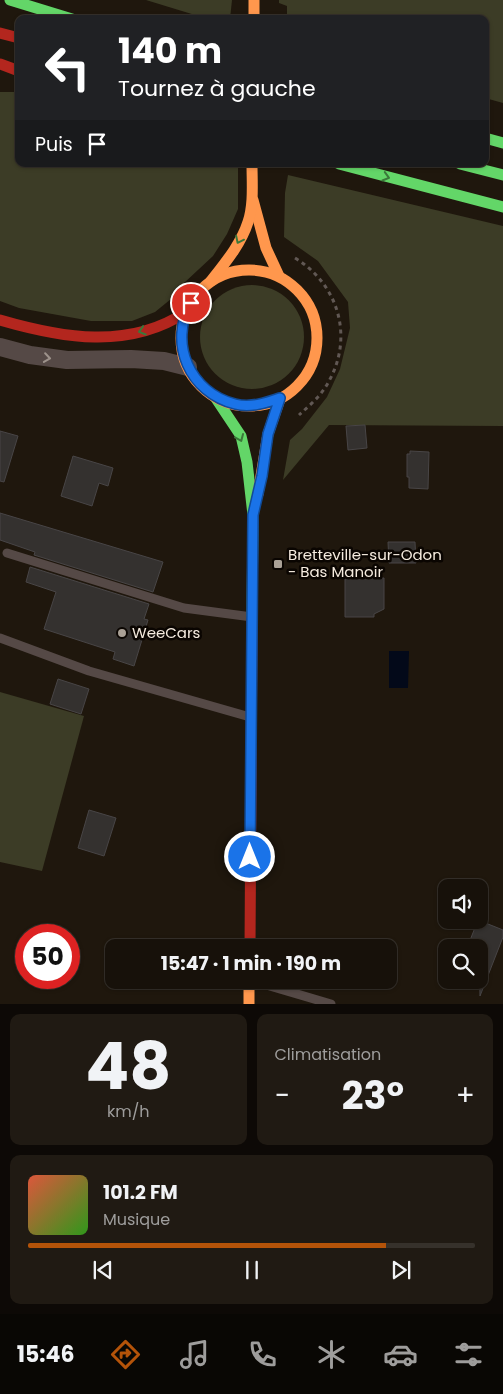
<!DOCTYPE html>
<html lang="fr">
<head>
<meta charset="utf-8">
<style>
	:root { --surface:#17110a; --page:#201a13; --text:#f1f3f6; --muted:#9e9d9c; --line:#36312b; --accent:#b45309 }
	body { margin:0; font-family:Poppins,sans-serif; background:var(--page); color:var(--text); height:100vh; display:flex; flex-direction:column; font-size:19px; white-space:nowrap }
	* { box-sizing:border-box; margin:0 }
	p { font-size:16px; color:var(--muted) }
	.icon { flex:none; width:28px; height:28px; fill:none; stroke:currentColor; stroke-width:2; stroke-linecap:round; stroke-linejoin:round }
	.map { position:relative; height:1004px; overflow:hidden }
	.sheet { display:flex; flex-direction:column; gap:10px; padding:10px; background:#0d0906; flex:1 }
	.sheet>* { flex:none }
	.guide { position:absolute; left:15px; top:15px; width:474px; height:152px; border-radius:10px; box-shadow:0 1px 4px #0004,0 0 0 1px var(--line); background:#202124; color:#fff; overflow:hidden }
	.tools { position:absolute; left:438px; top:879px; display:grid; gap:10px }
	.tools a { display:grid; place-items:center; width:50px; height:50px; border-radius:10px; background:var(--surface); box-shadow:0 1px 4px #0004,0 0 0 1px var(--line); font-size:25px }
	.speed { position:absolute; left:15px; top:924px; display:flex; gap:10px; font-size:25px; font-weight:700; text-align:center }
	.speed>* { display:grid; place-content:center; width:65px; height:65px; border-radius:50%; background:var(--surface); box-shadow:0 1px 4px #0004,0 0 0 1px var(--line); line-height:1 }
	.speed .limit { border:8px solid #d22; background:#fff; color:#111 }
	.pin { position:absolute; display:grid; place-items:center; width:42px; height:42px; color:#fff; margin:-21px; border:2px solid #fff; border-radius:50%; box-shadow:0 1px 5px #0007 }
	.me { position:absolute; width:55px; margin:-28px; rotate:0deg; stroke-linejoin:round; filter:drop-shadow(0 0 4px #0008) }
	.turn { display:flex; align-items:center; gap:18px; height:105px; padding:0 20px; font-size:22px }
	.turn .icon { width:65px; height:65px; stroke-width:2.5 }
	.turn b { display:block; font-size:35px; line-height:42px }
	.then { display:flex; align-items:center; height:48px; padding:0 20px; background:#0003; gap:10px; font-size:19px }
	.big { font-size:38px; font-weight:700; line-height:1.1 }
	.sheet .tile { flex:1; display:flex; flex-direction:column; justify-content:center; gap:8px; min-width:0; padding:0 18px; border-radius:10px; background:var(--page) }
	.sheet .dial { align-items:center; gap:0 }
	.dial b { font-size:65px; line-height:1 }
	.song { display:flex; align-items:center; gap:15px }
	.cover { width:60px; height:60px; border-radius:8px; background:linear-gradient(135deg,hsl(10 70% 55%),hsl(110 70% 35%)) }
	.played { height:5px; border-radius:2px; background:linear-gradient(90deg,var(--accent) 80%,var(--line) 80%) }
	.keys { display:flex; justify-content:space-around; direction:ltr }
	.heat { display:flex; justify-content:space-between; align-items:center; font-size:28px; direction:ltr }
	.sheet .tiles { flex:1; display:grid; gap:10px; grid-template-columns:1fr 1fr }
	.tile:last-child { grid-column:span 2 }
	.trip { position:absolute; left:105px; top:939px; width:292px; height:50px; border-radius:10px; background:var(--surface); box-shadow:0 1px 4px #0004,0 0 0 1px var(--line); font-weight:700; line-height:50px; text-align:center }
	.menu { display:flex; height:80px; justify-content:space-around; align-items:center; background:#090704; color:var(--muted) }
	.menu .icon { width:35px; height:35px }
	.menu .selected { color:var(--accent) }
	.menu b { font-size:22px; color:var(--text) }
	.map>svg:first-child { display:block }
	.green { fill:#3c3c26 }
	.water { fill:#030919 }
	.building { fill:#34312f; stroke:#484546 }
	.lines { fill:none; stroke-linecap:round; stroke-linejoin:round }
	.path { stroke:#615854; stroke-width:3; stroke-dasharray:4 4; stroke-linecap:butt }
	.lane { stroke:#554946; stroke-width:9 }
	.street { stroke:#554946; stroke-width:18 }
	.fast { stroke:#63d668; stroke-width:11 }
	.slow { stroke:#ff974d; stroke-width:11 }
	.jam { stroke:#b3261e; stroke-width:11 }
	.oneway { stroke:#3b783a }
	.oneway2 { stroke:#9d928b }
	.route-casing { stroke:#114b97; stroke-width:12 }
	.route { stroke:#1a73e8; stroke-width:9 }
	.poi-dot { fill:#aaa196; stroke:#0a0501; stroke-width:2 }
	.labels { text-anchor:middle; stroke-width:5; stroke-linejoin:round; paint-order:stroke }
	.poi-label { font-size:15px; fill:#f5ebdf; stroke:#0a0501; text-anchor:start }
</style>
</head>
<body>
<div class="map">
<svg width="503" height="1004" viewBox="0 0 503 1004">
	<rect width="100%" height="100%" fill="#1f170d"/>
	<g class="green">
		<polygon points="146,0 232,0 230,19 208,19"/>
		<polygon points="279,0 503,0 503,103 485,98 485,19 287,19 287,6 279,3"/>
		<polygon points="0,92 19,92 19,164 238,164 238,209 227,234 213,256 184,283 171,299 155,312 132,321 91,321 19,308 0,301"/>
		<polygon points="288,175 503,226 503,426 329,425 283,480 290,440 302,429 327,397 340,369 350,328 348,302 318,261 284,237 285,193"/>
		<circle cx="252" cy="337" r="52"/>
		<polygon points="0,692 84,716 42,871 0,862"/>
	</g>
	<polygon class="water" points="389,651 409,651 408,688 389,688"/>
	<g class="building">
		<polygon points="365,425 367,448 348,450 346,426"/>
		<polygon points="0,431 18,436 4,482 0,481"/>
		<polygon points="410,451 429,452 428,489 409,488 409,477 407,477 407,454 410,454"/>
		<polygon points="73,456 113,468 108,486 99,483 92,506 61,496"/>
		<polygon points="0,513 163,562 153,592 34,555 35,552 0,540"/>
		<polygon points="388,542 415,542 416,563 389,563"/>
		<polygon points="30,567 149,604 144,619 148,620 134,666 113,659 115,652 44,629 56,592 26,582"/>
		<polygon points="345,578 384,578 384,609 374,614 374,617 345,617"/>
		<polygon points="58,679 89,689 81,714 50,704"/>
		<polygon points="89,810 116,818 104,856 78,848"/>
		<polygon points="478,920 503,930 503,937 480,996 479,948 467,948"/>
	</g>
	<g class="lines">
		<path class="path" d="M295,258C338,284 354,336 329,381C322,395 310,405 299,415"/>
		<g class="lane">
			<polyline points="7,553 184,608 252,617"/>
			<polyline points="0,638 89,671 250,717"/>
			<polyline points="250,980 331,1004"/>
		</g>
		<polyline class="street" points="0,347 30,355 67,360 131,359 164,361 188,367"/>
		<g class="fast">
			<polyline points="10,0 72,19"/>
			<polyline points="485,138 503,143"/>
			<polyline points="339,164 503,207"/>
			<polyline points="460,164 503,175"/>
			<polyline points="215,397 241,436 247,462 253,515 252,618"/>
		</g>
		<g class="slow">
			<polyline points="254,0 254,19"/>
			<polyline points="253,200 266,248 279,276"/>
			<circle cx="249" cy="338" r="68"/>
			<path d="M211,281C225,263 241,244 248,222C254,204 252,183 252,164"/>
			<polyline points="258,494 268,434 280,399"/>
			<polyline points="249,980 249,1004"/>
		</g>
		<g class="jam">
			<polyline points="0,33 19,38"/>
			<polyline points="0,64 19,71"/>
			<path d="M0,320C62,338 129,350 186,312"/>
			<polyline points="250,948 252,618"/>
		</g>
	</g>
	<defs><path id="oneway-chevron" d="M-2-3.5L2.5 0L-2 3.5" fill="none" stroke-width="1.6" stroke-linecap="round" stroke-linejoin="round" transform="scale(1.25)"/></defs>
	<g class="oneway">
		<use href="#oneway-chevron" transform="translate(386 177) rotate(16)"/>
		<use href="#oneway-chevron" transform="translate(239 240) rotate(116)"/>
		<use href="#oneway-chevron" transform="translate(142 331) rotate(163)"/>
		<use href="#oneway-chevron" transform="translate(240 438) rotate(67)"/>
	</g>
	<use class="oneway2" href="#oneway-chevron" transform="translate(47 358) rotate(8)"/>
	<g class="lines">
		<defs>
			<path id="route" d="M191,303C168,343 190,393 235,404C250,408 266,403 280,398L268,434L262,476L253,515L250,857"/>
		</defs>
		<use href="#route" class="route-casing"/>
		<use href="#route" class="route"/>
	</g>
	<g class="poi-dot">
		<rect x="273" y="559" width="10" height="10" rx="2.5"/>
		<circle cx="122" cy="633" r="5"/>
	</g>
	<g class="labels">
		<g class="poi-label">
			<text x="288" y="560">Bretteville-sur-Odon<tspan x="288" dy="17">- Bas Manoir</tspan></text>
			<text x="132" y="638">WeeCars</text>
		</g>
	</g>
</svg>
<div class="tools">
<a><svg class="icon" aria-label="sound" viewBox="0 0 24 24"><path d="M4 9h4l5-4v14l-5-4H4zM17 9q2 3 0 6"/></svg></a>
<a><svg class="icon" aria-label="search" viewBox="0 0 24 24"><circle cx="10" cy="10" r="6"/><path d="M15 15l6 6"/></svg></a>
</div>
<div class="speed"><div class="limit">50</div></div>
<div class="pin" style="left:191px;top:303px;background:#d93025"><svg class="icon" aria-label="arrive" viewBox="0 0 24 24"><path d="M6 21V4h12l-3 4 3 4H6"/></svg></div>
<svg class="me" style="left:250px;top:857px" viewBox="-20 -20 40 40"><circle r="17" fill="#1a73e8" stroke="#fff" stroke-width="3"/><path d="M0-11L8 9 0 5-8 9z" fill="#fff"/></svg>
<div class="trip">15:47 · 1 min · 190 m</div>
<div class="guide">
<div class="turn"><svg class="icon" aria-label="left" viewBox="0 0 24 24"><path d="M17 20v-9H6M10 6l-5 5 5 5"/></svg><div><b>140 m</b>Tournez à gauche</div></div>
<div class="then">Puis<svg class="icon" aria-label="arrive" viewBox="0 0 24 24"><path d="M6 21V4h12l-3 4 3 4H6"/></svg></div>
</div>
</div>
<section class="sheet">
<div class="tiles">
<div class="tile dial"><b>48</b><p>km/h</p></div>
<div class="tile"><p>Climatisation</p>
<div class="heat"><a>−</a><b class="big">23°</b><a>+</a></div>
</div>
<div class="tile">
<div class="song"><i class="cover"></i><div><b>101.2 FM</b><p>Musique</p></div></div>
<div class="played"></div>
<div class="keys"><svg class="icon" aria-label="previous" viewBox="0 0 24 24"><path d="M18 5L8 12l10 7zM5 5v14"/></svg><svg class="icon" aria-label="pause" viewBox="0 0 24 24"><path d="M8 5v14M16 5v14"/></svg><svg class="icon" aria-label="next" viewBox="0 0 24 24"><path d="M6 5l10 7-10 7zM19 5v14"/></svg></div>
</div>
</div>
</section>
<nav class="menu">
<b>15:46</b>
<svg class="icon selected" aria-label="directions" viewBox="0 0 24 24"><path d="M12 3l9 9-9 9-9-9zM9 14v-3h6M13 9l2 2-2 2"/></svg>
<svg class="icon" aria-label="music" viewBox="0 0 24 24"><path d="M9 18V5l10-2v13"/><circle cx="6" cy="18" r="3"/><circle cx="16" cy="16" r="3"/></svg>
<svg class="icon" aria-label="phone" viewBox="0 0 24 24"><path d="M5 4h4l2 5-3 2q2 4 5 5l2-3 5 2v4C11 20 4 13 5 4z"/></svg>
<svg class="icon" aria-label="climate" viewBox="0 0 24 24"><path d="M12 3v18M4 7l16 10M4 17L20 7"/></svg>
<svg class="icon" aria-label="car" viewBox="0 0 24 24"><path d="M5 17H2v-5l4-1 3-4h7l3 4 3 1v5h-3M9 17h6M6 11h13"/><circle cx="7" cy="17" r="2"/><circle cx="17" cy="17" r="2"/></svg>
<svg class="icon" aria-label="filters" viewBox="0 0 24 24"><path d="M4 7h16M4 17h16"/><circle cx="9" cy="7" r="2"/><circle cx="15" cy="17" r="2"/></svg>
</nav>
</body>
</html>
